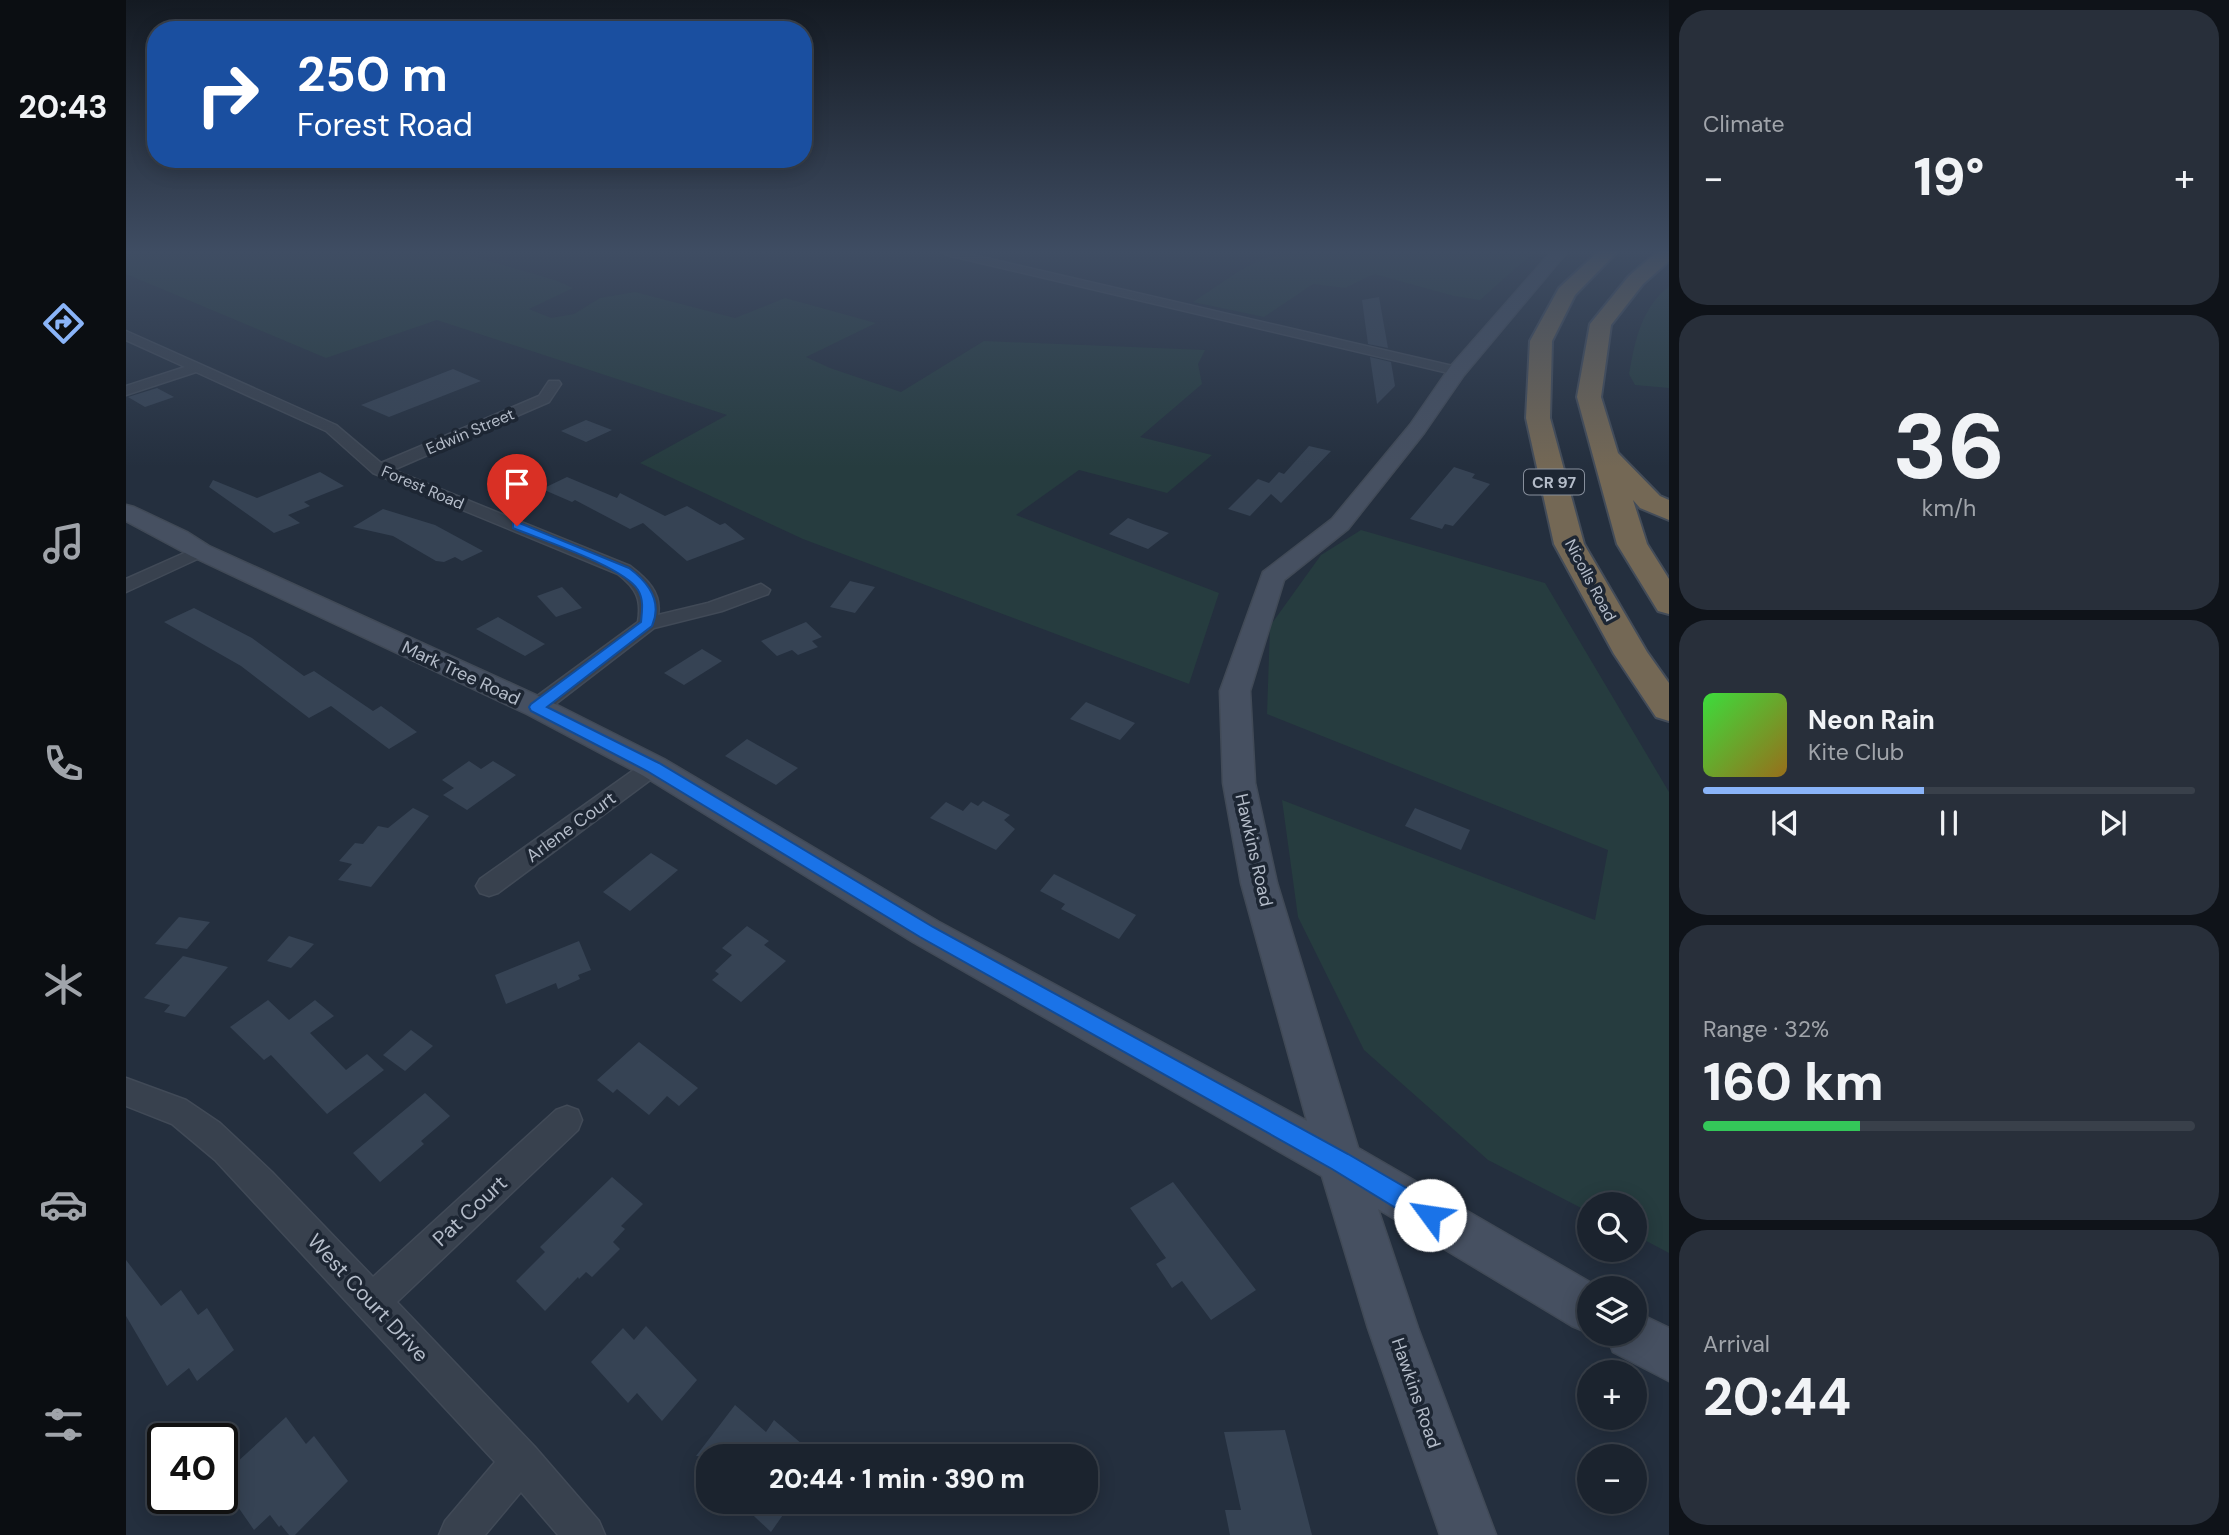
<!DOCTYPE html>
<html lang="en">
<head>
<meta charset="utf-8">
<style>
	:root { --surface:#1b232e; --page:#282f3a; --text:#f1f3f6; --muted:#a0a4aa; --line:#39404a; --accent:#8ab4f8 }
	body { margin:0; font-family:"DM Sans",sans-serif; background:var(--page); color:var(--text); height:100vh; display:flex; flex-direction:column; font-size:26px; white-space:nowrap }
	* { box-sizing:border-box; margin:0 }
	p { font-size:23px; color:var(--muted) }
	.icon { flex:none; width:38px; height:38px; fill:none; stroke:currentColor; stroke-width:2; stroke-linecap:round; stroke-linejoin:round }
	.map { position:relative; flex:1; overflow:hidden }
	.sheet { display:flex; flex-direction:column; gap:10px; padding:10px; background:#0f1319; width:560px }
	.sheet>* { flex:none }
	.guide { position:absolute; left:21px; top:21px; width:665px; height:147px; border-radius:28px; box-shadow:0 4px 18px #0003,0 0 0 2px var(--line); background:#1a4fa0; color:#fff; overflow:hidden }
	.tools { position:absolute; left:1451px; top:1192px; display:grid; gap:14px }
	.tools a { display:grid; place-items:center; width:70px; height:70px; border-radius:50%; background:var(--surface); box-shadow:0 4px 18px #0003,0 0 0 2px var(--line); font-size:35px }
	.speed { position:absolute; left:21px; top:1423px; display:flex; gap:14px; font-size:35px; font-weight:700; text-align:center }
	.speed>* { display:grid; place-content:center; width:91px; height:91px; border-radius:50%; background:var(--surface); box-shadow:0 4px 18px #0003,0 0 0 2px var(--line); line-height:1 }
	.speed .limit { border:4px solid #111; border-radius:10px; background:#fff; color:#111 }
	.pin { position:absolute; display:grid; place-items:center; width:60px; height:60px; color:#fff; margin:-72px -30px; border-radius:50% 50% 50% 0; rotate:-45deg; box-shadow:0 0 7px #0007 }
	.pin .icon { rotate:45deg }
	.me { position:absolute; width:77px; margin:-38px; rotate:301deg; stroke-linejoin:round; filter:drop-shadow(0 0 5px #0008) }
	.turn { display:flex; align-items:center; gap:24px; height:147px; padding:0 35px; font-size:32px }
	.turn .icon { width:91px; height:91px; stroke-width:2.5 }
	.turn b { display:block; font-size:49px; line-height:60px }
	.big { font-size:52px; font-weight:800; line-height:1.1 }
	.sheet .widget { flex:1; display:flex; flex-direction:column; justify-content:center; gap:10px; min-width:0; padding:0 24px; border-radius:28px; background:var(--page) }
	.sheet .dial { align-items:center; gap:0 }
	.dial b { font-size:91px; line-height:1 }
	.song { display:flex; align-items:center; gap:21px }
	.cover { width:84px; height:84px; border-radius:10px; background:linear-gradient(135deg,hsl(120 70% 55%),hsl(40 70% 35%)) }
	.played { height:7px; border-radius:4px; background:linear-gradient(90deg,var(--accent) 45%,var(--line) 45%) }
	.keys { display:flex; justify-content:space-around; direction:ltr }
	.heat { display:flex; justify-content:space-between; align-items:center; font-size:38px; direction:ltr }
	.charge { height:10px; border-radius:5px; background:linear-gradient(90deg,#34c759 32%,var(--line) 0) }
	.trip { position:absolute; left:570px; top:1444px; width:402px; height:70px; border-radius:28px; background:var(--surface); box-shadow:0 4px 18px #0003,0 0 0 2px var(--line); font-weight:800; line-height:70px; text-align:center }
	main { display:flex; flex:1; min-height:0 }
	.dock { display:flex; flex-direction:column; width:126px; justify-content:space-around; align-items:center; background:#0b0e12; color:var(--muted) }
	.dock .icon { width:49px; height:49px }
	.dock .active { color:var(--accent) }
	.dock b { font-size:32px; color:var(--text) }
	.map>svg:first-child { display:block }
	.green { fill:#263c3f }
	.building { fill:#364354 }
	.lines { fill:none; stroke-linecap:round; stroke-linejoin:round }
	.street-casing { stroke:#414a57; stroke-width:3 }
	.secondary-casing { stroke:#414a57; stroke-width:3 }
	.highway-casing { stroke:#434c59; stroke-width:4 }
	.street { fill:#38414e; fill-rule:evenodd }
	.secondary { fill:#465061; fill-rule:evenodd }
	.highway { fill:#746855; fill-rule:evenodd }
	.route { fill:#1a73e8; stroke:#114b97; stroke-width:2 }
	.labels { text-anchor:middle; stroke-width:7; stroke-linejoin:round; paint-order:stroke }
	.far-street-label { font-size:16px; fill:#b4bcc9; stroke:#1d2633 }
	.shield { fill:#1d2633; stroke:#878f9c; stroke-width:2 }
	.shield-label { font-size:16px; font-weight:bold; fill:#b4bcc9 }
	.street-label { font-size:18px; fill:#b4bcc9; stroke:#1d2633 }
	.near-street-label { font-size:21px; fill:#b4bcc9; stroke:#1d2633 }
</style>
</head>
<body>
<main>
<nav class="dock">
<b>20:43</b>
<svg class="icon active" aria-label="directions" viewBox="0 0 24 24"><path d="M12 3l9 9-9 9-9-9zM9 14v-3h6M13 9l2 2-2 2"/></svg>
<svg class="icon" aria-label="music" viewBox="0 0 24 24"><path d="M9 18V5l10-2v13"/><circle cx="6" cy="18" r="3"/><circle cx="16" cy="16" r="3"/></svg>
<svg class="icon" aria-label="phone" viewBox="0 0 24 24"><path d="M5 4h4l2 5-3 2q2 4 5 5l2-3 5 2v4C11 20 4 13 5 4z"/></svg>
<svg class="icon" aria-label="climate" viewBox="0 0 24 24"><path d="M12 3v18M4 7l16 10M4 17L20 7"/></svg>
<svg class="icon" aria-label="car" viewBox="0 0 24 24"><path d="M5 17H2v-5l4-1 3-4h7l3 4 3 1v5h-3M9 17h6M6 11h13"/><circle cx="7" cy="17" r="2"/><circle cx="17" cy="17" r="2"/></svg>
<svg class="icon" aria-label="filters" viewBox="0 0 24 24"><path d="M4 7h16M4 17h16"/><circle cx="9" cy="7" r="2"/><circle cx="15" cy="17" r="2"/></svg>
</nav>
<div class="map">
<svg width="1543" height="1535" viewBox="0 0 1543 1535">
	<rect width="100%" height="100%" fill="#242f3e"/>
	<g class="green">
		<polygon points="0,252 332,252 429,280 447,288 403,309 425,318 448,314 474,298 509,292 609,318 659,298 750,323 680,357 704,368 775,392 858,341 1079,350 1072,364 1076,384 1014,437 1086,455 1041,493 953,470 890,515 1093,593 1063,684 677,539 514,463 601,415 311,320 200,358 0,274"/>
		<polygon points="1163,252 1408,252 1354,300 1328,296 1248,274 1219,288 1187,284 1138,317 1067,302 1113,271 1136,259"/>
		<path d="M1543,286V388L1509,385L1503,374C1509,340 1515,309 1543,286Z"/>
		<polygon points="1235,530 1419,583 1543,792 1543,1253 1509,1235 1508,1204 1463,1204 1463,1212 1362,1160 1238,1050 1172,917 1156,800 1469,920 1482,850 1141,714 1144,626 1195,555"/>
	</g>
	<g class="building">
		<polygon points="1253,297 1262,348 1242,344 1236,300"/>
		<polygon points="1244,357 1265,362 1269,386 1251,404"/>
		<polygon points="327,369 355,381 263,417 235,405"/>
		<polygon points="31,388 48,397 19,407 2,397"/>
		<polygon points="460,420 486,430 460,442 435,431"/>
		<polygon points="1183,446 1205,451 1155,503 1145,494 1124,516 1102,509 1132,479 1143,483 1153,472 1158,474"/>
		<polygon points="1328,467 1349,474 1346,478 1364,484 1327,526 1319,524 1316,529 1284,519"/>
		<polygon points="194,472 218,486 178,502 184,506 162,515 174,523 148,533 83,487 87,480 131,498"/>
		<polygon points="441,477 491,498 494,493 539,516 561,506 594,525 599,523 619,539 561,561 517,523 504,529 449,500 446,502 416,489"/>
		<polygon points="257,509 309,525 357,551 336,561 329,557 318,562 310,561 267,536 227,527"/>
		<polygon points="1002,518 1017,524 1043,533 1022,549 983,534"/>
		<polygon points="724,581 749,587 729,613 704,607"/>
		<polygon points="436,587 456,608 430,617 411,596"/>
		<polygon points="68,608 126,638 178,676 188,671 247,711 255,706 291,732 263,749 205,706 183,718 115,666 38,622"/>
		<polygon points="372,617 419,644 399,656 350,629"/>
		<polygon points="680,622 696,637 686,641 692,647 672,655 666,650 651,656 635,641"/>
		<polygon points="576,649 596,661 558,685 538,673"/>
		<polygon points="960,702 1009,723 994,740 944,719"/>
		<polygon points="621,739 672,768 650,785 599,756"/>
		<polygon points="343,761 355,769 367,761 390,775 341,810 317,795 328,788 316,780"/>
		<polygon points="857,801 884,815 878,820 889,829 870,850 804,818 820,802 837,811 845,802 852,806"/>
		<polygon points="287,808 303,816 245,887 212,880 226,864 213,861 229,843 237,844 252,826 262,828"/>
		<polygon points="1289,808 1344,830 1335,850 1279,826"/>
		<polygon points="525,853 552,870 504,911 477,892"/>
		<polygon points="928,874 1010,915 993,939 935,909 939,904 914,891"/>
		<polygon points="53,917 84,922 61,949 29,944"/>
		<polygon points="621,926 643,941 638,945 660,961 615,1002 586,980 593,974 589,971 606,955 596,948"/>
		<polygon points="163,936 188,944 165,968 141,961"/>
		<polygon points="453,941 465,970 452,975 454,979 432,989 430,983 380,1004 369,975"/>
		<polygon points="57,956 102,967 59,1017 38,1012 44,1005 18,998"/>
		<polygon points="142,1000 163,1020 189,1000 208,1016 184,1033 220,1070 241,1054 258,1070 201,1114 145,1055 138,1060 104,1027"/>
		<polygon points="285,1030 307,1046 279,1071 257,1055"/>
		<polygon points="513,1042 572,1088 553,1106 541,1096 523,1115 491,1089 487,1093 471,1080"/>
		<polygon points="299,1093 324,1116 295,1141 298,1144 254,1182 227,1153"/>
		<polygon points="486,1177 517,1204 495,1226 499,1229 487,1242 494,1249 466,1277 460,1272 453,1279 452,1277 419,1311 390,1281 419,1252 414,1247"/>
		<polygon points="1047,1182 1130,1290 1085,1320 1056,1281 1046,1288 1030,1264 1040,1258 1004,1208"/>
		<polygon points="0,1260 35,1306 55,1290 72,1315 81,1308 108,1350 71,1381 63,1368 41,1386 0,1316"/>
		<polygon points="520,1326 571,1380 536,1421 511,1393 502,1403 465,1362 497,1328 508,1340"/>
		<polygon points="609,1405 640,1432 648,1420 676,1444 668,1456 570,1456"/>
		<polygon points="160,1417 180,1444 188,1436 222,1481 169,1535 163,1535 155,1525 153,1527 144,1515 128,1530 96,1484 112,1468 109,1464"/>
		<polygon points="1159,1430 1186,1535 1104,1535 1099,1510 1115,1510 1098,1432"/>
		<polygon points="613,1502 666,1502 645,1532"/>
	</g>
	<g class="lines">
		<defs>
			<g id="street">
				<polygon points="816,252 834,252 1331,367 1338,371 1331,375 821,255"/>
				<path d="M0,331L210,425L255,463L413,396L423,381H433L435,384L423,402L267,470L504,566C521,579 536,593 532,615L582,603L635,584L644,590L642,594L596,611L528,628L419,712H403L400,707L403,702L512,622C516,599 510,588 492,574L247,473L200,431L70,372L0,395V386L59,367L0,340Z"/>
				<polygon points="74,546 80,547 83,551 80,555 0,592 0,579"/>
				<polygon points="527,759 535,762 538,767 535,772 372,893 363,896 354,893 350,886 354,879 519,762"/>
				<polygon points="0,1078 60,1100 94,1123 146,1172 247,1277 430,1110 441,1106 452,1110 456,1120 452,1130 271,1302 409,1447 473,1521 479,1535 432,1535 395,1492 359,1535 313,1535 319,1521 369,1462 89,1160 46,1124 0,1106"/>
			</g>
			<g id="secondary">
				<polygon points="1425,252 1441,252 1338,375 1298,433 1222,529 1158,580 1124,691 1129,783 1151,883 1232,1148 1474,1288 1463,1288 1463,1333 1446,1326 1252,1209 1292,1328 1370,1535 1314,1535 1242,1328 1196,1176 787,942 516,775 401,714 65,556 0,521 0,505 8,507 61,532 83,546 421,700 538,759 813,922 1181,1121 1115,883 1097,783 1094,691 1137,572 1206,519 1284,425 1324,367"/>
				<polygon points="1508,1311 1543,1328 1543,1381 1487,1352 1480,1334 1508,1334"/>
			</g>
			<g id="highway">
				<polygon points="1472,252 1491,252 1449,295 1426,341 1424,418 1458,544 1521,652 1543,683 1543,721 1530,717 1488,654 1428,544 1400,418 1404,341 1433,288"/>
				<polygon points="1531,252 1543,252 1543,261 1517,284 1485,325 1475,397 1492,453 1534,496 1543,500 1543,520 1514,508 1507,500 1521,544 1543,579 1543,614 1532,611 1491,544 1451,397 1464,324 1503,276"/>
			</g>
		</defs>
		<use href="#street" class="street-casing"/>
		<use href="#secondary" class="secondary-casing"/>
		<use href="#highway" class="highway-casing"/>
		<use href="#street" class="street"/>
		<use href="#secondary" class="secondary"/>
		<use href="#highway" class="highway"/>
	</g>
	<linearGradient id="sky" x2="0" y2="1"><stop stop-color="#141a22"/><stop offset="0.54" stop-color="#3f4d63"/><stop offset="1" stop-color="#3f4d63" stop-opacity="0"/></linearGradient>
	<rect width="1543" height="467" fill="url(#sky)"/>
	<path class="route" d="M391,522L503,568C522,582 537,601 526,626L421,707L533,763L807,927L1222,1154L1313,1207L1316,1215L1313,1224L1304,1227L1296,1224L1206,1169L794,937L521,771L405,711L403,707L405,704L515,622C516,611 518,600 512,590C498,567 416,540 387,528V523Z"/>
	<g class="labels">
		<g class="far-street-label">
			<text transform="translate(344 431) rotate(-23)" y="6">Edwin Street</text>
			<text transform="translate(297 487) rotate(23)" y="6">Forest Road</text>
			<text transform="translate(1465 580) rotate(62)" y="6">Nicolls Road</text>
		</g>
		<rect class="shield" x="1398" y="469.5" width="60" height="25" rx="5"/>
		<g class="shield-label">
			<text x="1428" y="488">CR 97</text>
		</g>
		<g class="street-label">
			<text transform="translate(335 673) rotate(25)" y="6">Mark Tree Road</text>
			<text transform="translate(445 827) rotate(-36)" y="6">Arlene Court</text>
			<text transform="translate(1128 850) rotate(77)" y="6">Hawkins Road</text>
			<text transform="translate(1290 1393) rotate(71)" y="6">Hawkins Road</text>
		</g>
		<g class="near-street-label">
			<text transform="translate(344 1211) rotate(-43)" y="7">Pat Court</text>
			<text transform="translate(242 1298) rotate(47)" y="7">West Court Drive</text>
		</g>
	</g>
</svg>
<div class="tools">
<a><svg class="icon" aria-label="search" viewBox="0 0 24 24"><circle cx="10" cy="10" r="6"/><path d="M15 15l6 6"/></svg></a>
<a><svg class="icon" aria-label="layers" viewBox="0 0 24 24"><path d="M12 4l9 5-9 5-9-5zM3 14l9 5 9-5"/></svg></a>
<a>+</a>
<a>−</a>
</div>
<div class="speed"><div class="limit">40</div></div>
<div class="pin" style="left:391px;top:526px;background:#d93025"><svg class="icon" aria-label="arrive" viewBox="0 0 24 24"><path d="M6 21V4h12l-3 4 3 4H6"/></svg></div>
<svg class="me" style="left:1304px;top:1215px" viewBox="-20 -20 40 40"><circle r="19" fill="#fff"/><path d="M0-13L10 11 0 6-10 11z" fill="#1a73e8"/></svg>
<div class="trip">20:44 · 1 min · 390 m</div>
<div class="guide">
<div class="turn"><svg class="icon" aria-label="right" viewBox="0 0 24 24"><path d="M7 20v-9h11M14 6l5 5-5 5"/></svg><div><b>250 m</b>Forest Road</div></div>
</div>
</div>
<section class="sheet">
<div class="widget"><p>Climate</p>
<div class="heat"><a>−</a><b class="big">19°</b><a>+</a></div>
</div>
<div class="widget dial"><b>36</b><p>km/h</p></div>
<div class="widget">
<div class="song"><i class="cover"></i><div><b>Neon Rain</b><p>Kite Club</p></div></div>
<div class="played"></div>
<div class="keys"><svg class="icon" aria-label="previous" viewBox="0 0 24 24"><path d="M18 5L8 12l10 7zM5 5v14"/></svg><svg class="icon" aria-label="pause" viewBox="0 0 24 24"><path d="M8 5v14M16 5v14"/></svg><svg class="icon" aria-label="next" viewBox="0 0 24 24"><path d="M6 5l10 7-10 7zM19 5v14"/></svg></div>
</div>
<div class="widget"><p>Range · 32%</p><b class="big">160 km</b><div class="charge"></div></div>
<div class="widget"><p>Arrival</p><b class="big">20:44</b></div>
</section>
</main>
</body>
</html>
